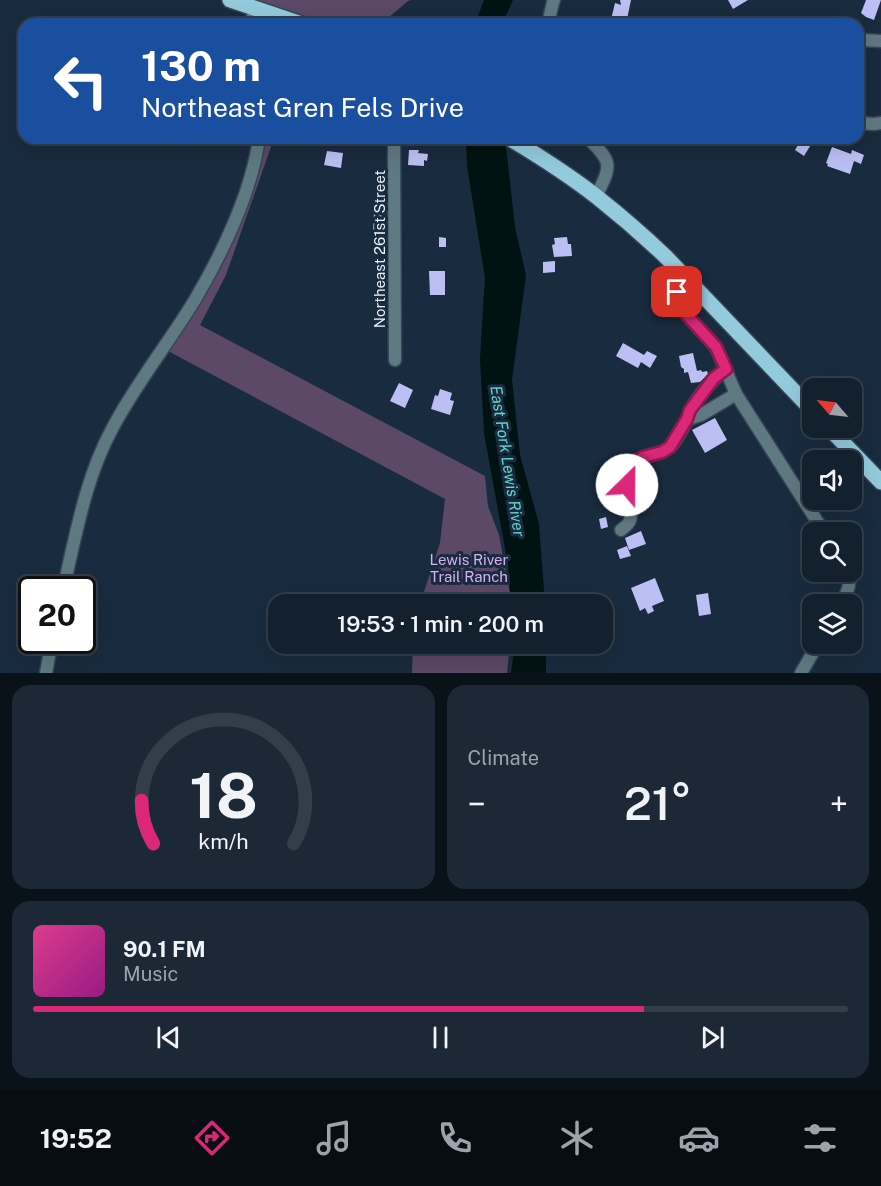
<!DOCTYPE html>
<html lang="en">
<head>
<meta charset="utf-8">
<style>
	:root { --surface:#13202e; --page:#1c2836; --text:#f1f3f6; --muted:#9da3aa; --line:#323e4a; --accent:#db2777 }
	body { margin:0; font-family:"Public Sans",sans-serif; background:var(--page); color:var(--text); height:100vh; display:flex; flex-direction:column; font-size:22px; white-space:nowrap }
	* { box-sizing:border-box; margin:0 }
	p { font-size:20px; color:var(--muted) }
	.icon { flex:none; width:33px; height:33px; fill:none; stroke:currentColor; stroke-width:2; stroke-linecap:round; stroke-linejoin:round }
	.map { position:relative; height:673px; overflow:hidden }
	.drawer { display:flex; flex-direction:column; gap:12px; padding:12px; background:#0a1219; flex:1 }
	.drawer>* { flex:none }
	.top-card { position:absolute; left:18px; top:18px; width:846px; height:126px; border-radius:18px; box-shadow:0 6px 24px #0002,0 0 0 2px var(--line); background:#1a4fa0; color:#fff; overflow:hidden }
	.needle { width:39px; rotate:298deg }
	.tools { position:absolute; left:802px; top:378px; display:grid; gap:12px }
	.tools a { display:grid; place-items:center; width:60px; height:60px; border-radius:12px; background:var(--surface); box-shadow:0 6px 24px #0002,0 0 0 2px var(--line); font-size:30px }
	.speed { position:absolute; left:18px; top:576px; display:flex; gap:12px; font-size:30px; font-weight:700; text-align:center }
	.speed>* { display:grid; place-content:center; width:78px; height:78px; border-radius:50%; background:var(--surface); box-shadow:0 6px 24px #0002,0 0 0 2px var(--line); line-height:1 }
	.speed .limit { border:3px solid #111; border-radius:9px; background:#fff; color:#111 }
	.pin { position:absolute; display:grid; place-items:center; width:51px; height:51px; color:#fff; margin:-26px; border-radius:12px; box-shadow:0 3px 9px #0006 }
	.me { position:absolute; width:66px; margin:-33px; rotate:23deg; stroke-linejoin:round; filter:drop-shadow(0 0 4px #0008) }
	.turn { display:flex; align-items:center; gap:21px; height:126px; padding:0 24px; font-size:27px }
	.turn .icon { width:78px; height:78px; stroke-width:2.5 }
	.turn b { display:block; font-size:42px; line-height:51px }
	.big { font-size:45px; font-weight:600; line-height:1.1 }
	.drawer .card { flex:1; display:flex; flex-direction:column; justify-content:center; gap:9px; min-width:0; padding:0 21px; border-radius:18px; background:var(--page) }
	.drawer .dial { align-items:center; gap:0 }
	.dial svg { height:156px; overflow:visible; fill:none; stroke:var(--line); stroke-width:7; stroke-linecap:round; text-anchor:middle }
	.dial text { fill:var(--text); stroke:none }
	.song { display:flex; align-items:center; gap:18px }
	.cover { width:72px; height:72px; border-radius:9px; background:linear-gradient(135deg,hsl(330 70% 55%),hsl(310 70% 35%)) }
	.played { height:6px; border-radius:3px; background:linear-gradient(90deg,var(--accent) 75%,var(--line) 75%) }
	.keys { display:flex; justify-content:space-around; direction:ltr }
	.heat { display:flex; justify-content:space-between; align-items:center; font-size:33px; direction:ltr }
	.drawer .tiles { flex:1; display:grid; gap:12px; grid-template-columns:1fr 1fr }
	.card:last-child { grid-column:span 2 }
	.trip { position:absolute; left:268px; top:594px; width:345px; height:60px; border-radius:18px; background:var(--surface); box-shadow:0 6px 24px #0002,0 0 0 2px var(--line); font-weight:600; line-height:60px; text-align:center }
	.tab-bar { display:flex; height:96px; justify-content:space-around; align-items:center; background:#080d12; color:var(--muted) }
	.tab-bar .icon { width:42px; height:42px }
	.tab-bar .current { color:var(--accent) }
	.tab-bar b { font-size:27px; color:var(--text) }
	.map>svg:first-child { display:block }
	.green { fill:#5b4967 }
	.water { fill:#001312 }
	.building { fill:#bbbff3 }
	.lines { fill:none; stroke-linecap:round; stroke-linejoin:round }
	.minor-casing { stroke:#364759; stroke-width:15 }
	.major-casing { stroke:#364759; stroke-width:18 }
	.minor { stroke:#5f7982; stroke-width:12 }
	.major { stroke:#93cadc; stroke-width:15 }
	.route-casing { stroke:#8e194d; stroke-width:15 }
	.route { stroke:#db2777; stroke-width:10 }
	.labels { text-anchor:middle; stroke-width:6; stroke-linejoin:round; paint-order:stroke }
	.street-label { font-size:15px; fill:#e9f2fd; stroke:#192b3e }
	.park-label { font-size:15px; fill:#d8aff3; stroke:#192b3e }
	.water-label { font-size:16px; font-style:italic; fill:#64d4cf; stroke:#192b3e }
</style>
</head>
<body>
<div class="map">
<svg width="881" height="673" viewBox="0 0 881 673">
	<rect width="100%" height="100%" fill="#192b3e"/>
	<g class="green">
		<polygon points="230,0 411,0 408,1 381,24 302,24"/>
		<polygon points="255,138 272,138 272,144 226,275 200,325 485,476 488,506 499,535 510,594 510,604 420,604 440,543 445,499 168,351 213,266 255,145"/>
		<polygon points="413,644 510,644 507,673 412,673"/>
	</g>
	<g class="water">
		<polygon points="484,0 513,0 502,24 475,24"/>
		<polygon points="466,138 505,138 515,227 526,275 512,380 520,455 539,524 545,604 511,604 508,565 484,433 480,359 485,278 467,166"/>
		<polygon points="515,644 546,644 546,673 511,673"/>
	</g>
	<g class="building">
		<polygon points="620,0 631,0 626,24 610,24 615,3 621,5"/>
		<polygon points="728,0 748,0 733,9"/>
		<polygon points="866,0 881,0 874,20 866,17 861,13"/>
		<polygon points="802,138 815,138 804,156 795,150"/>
		<polygon points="832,147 851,154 852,150 864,155 861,164 854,161 850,174 827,166 828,164 826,163"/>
		<polygon points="409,150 419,150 418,153 428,154 427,161 424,160 424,166 408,165"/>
		<polygon points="327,151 343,153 341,168 324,165"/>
		<polygon points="374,212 384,212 383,234 373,234"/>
		<polygon points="439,237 446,238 446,247 439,247"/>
		<polygon points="567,237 568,244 571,244 572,256 554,257 552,245 555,244 554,238"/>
		<polygon points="555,261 555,272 543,273 543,262"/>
		<polygon points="429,271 445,271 445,295 430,295"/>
		<polygon points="623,343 644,355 647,351 657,356 650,368 641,362 638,368 616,356"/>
		<polygon points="693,353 697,371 701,370 702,372 707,371 708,374 700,382 691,383 688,372 684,373 684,369 681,367 679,356"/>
		<polygon points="399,383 413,390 405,408 390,401"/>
		<polygon points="440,389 452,393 450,400 454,401 450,415 431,409 435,395 438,396"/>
		<polygon points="715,418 727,440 705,453 692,430"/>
		<polygon points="606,517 608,527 601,529 599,519"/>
		<polygon points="641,531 646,544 629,550 625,538"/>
		<polygon points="627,546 631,556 620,559 617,550"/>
		<polygon points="655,578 664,601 652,606 654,611 648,614 645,608 640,611 631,588"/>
		<polygon points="708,593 711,614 699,616 696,595"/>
		<polygon points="577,596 582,604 563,604"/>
	</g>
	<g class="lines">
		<defs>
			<g id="minor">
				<polyline points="251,24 255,8"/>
				<polyline points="548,24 553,2 554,0"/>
				<polyline points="862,40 881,41"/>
				<polyline points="858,123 874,124 881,123"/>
				<polyline points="394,138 395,360"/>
				<path d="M588,138C614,164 611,165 596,197"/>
				<path d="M688,281C682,287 673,293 675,302L716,347L736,394L824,532"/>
				<path d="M688,419C693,399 710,382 726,369"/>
				<path d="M621,530C625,527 629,524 630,520C635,503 621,484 629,468C637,453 658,458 670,447C678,439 682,428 688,419L701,415L736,394"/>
				<path d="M63,590C76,535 85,479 112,429C136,383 169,343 196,298C223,252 252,191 259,138"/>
				<path d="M841,604C847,594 852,583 848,572"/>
				<polyline points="46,673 52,640"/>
				<polyline points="801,673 818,644"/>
			</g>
			<g id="major">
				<polyline points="230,0 302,24"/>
				<path d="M509,138C539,156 569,175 597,197C621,216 644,236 666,257L813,411"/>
				<polyline points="829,428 881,482"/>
			</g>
		</defs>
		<use href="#minor" class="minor-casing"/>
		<use href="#major" class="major-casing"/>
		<use href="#minor" class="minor"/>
		<use href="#major" class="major"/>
	</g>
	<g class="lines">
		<defs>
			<polyline id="route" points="627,485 627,472 632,464 643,457 662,452 670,447 687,419 690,410 714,378 726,369 716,347 675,302 674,297 677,292"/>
		</defs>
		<use href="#route" class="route-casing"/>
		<use href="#route" class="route"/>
	</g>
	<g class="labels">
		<g class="street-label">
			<text transform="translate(380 249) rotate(-90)" y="5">Northeast 261st Street</text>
		</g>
		<g class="park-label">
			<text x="469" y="565">Lewis River<tspan x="469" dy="17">Trail Ranch</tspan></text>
		</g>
		<g class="water-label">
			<text transform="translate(508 461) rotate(81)" y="6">East Fork Lewis River</text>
		</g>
	</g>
</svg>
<div class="tools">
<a><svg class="needle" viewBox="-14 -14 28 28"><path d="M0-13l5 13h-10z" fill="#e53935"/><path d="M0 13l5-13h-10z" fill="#9da3aa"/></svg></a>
<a><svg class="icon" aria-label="sound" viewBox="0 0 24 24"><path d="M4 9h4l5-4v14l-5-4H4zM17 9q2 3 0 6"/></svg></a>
<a><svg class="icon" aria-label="search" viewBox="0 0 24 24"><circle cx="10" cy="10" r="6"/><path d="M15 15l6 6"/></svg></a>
<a><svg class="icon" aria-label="layers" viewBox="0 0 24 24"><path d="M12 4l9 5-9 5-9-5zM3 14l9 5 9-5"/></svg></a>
</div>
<div class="speed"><div class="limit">20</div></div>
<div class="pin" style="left:677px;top:292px;background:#d93025"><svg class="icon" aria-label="arrive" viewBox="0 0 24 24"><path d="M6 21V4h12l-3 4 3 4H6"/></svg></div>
<svg class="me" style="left:627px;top:485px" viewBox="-20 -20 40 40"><circle r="19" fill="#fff"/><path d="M0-13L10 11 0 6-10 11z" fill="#db2777"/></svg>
<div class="trip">19:53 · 1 min · 200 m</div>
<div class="top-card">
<div class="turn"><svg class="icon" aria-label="left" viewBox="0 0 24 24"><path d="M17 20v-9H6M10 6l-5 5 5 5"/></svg><div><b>130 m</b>Northeast Gren Fels Drive</div></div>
</div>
</div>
<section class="drawer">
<div class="tiles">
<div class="card dial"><svg viewBox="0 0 100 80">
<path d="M14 69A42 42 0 1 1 86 69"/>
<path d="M14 69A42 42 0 0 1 8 47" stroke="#db2777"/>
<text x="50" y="56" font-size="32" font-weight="700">18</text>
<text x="50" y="72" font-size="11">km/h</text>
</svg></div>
<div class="card"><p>Climate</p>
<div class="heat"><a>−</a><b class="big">21°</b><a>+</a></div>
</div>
<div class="card">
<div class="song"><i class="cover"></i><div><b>90.1 FM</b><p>Music</p></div></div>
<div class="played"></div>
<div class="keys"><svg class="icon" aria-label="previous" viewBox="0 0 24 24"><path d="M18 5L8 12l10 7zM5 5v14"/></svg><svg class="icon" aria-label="pause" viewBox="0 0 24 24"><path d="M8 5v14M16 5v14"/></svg><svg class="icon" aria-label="next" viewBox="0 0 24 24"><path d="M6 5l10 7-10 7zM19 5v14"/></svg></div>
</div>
</div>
</section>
<nav class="tab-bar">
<b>19:52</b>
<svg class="icon current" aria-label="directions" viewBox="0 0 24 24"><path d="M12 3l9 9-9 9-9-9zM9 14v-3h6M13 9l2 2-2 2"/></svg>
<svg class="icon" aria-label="music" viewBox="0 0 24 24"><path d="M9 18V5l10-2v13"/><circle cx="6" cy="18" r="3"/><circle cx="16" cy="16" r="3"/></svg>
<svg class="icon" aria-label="phone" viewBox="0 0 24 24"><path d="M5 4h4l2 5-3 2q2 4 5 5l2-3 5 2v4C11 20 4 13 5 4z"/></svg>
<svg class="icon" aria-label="climate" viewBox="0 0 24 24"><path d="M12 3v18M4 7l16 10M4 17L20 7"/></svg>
<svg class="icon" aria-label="car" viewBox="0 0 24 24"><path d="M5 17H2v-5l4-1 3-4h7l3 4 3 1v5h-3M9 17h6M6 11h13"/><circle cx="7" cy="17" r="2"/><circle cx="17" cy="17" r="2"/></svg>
<svg class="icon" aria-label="filters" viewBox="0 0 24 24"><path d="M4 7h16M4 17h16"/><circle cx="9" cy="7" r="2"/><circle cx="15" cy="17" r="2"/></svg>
</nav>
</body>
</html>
